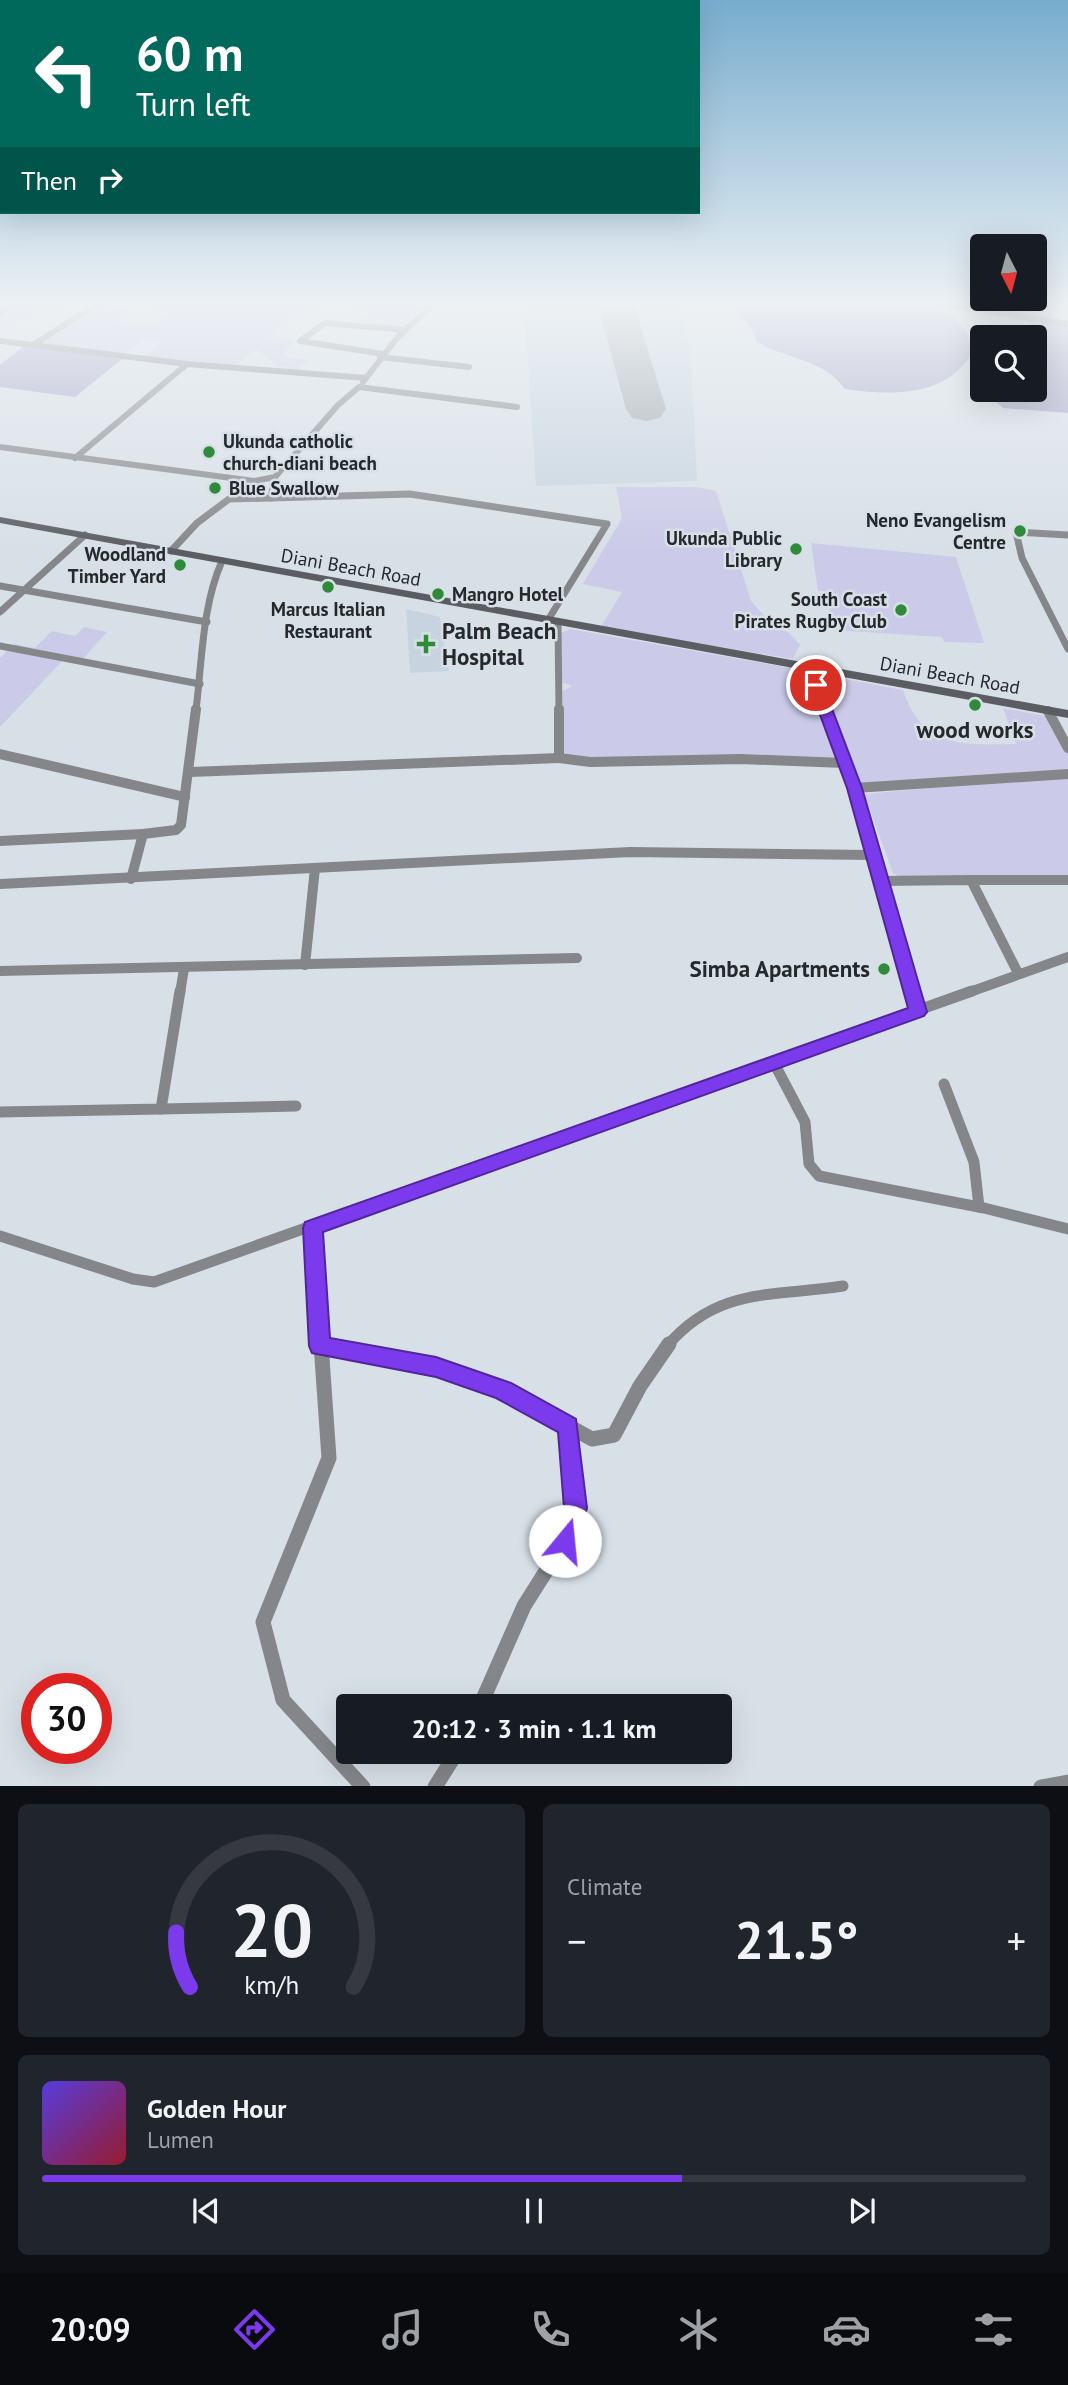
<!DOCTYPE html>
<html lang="en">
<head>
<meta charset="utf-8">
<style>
	:root { --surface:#171b24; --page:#20242c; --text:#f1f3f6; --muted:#9ea1a6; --line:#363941; --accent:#7c3aed }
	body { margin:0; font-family:"PT Sans",sans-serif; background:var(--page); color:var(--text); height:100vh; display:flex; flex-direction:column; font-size:26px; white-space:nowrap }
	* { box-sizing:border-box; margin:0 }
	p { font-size:23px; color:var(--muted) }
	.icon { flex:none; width:38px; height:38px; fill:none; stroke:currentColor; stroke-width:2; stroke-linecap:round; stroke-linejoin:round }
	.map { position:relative; height:1786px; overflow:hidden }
	.panel { display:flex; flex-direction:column; gap:18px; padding:18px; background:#0d0f14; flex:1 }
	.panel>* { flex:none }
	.top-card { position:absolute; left:0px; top:0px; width:700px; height:214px; box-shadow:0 7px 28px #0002; background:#00695c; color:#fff; overflow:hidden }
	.needle { width:46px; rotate:174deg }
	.buttons { position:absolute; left:970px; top:234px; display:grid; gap:14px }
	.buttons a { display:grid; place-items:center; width:77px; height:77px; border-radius:7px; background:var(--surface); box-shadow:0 7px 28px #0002; font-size:35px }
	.speed { position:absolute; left:21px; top:1673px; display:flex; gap:14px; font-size:35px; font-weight:700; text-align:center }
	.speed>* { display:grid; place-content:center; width:91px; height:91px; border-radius:50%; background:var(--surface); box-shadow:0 7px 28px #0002; line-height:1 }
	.speed .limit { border:10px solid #d22; background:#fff; color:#111 }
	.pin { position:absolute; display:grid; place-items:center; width:60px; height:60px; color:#fff; margin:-30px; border:4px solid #fff; border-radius:50%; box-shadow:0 2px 7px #0007 }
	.me { position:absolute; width:77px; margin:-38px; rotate:17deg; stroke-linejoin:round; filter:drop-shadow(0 0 5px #0008) }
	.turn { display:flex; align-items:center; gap:24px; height:147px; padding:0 21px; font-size:32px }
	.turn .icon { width:91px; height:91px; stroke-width:2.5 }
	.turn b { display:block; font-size:49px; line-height:60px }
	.then { display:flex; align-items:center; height:66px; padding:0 21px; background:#0003; gap:14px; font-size:26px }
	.big { font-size:52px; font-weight:700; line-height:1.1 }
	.panel .card { flex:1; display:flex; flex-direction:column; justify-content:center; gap:10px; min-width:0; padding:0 24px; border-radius:10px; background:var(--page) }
	.panel .dial { align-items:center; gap:0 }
	.dial svg { height:182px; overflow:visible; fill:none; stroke:var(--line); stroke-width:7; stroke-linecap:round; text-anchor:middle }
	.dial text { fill:var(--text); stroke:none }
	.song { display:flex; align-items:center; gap:21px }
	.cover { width:84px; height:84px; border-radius:10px; background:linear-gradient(135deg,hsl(250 70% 55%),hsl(350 70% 35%)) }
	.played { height:7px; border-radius:4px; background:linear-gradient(90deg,var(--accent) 65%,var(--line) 65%) }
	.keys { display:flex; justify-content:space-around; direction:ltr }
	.heat { display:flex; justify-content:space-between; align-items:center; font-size:38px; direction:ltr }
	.panel .tiles { flex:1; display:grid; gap:18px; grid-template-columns:1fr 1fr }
	.card:last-child { grid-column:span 2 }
	.trip { position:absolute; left:336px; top:1694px; width:396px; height:70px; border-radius:7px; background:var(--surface); box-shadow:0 7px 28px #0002; font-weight:700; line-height:70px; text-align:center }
	.dock { display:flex; height:112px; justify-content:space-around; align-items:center; background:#090b0e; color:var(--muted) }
	.dock .icon { width:49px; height:49px }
	.dock .selected { color:var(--accent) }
	.dock b { font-size:32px; color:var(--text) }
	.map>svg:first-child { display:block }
	.built { fill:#c7d4e0 }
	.green { fill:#cbcae8 }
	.forest { fill:#a2a1c7 }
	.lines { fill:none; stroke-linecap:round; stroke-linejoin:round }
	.runway { fill:#a0a6ac; fill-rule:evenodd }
	.minor-far4 { stroke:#85868a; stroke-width:6 }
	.minor-far3 { stroke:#85868a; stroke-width:7 }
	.minor-far2 { stroke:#85868a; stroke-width:10 }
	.minor-far1 { stroke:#85868a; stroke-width:11 }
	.minor { stroke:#85868a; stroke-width:15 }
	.secondary { fill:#5b5d62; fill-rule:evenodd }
	.route { fill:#7c3aed; stroke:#51269a; stroke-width:2 }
	.poi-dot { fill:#2f8a3a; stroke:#d8e0e7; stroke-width:2.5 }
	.labels { text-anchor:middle; stroke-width:5; stroke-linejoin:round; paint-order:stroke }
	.far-poi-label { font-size:19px; font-weight:bold; fill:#26292b; stroke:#d8e0e7; text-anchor:end }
	.far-street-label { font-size:19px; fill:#26292b; stroke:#d8e0e7 }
	.poi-label { font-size:23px; font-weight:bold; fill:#26292b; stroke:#d8e0e7; text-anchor:start }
</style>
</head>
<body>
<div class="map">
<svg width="1068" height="1787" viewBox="0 0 1068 1787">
	<rect width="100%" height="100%" fill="#d8e0e7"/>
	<g class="built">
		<polygon points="524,302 682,302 691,363 697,481 536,486"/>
		<polygon points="406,609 440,617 449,671 410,673"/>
	</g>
	<g class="green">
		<polygon points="20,302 96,302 86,309 70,307 59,315 38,312 26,321 15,319 0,329 0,314"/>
		<polygon points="205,302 429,302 404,324 404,328 359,323 368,312 323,307 312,316 291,315 267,337 293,341 283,355 308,360 297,370 277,366 258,350 252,351 236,367 143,358 160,343 143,340 123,355 41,344 96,307 131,309 115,322 152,327 172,313 147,309 155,303 201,307"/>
		<polygon points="616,487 696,487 716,491 751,601 773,626 789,633 800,645 793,659 601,627 622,592 583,584 622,518"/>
		<polygon points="811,543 956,557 984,643 944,642 942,637 833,630 826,591 818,591"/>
		<polygon points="84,627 107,632 81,661 65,658 0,727 0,658 14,644 35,648 52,631 75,636"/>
		<polygon points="570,629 808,671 839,761 587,761 563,754 563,691 572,686 562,682 561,633"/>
		<path d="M824,675L903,690C922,749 964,745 1016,744L1003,708L1051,717L1068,753V770L861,787L820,680Z"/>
		<polygon points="1068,776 1068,877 899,877 893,873 864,794"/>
	</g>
	<g class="forest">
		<path d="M741,302H911L953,316L967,333L973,350C950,397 892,396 845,389C823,358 787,360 756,341C753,321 740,321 735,305Z"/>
		<polygon points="1026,314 1068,321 1068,413 1003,408 997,403 995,390 1034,390 1034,338 986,338 986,336 1019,338 1035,335 1036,327 1020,316"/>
		<polygon points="24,346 122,359 75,397 0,387 0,365"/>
	</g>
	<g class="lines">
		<polygon class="runway" points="597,302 633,302 666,409 660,418 646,421 632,418 626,409"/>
		<g class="minor-far4">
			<polyline points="931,302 1068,324"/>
			<polyline points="0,313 18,302"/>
			<polyline points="0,341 187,364 366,378"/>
			<polyline points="33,345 100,302"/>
			<polyline points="383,354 300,341 325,323 405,330"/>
			<polyline points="380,357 469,367"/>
			<polyline points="363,382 397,338 435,302"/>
			<polyline points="0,447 254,481 275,477 338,405 359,387 517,407"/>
			<polyline points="75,458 187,364"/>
			<polyline points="274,484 275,477"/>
		</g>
		<g class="minor-far3">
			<polyline points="274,482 271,498 410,494 607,524 548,620"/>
			<polyline points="1068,535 1016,532 1022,558 1068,649"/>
			<polyline points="171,551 197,523 229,499 271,498"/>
			<polyline points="0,586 207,622"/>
			<polyline points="0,612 85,535"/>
			<polyline points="558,623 559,710"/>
			<polyline points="0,646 200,684"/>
			<polyline points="809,668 825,710"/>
			<path d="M196,710C202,662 202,606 222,561"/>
		</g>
		<g class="minor-far2">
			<polyline points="559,709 559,758 590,762 741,759 844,763"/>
			<polyline points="825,709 855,788 879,881 971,880 1018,973"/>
			<polyline points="1048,711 1068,748"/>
			<polyline points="0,754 185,797"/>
			<polyline points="190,772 559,758"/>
			<polyline points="855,788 1068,774"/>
			<polyline points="0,841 143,834"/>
			<polyline points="131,879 143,834 176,830 181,825 196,709"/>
			<polyline points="971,880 1068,880"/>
			<polyline points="879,881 912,993"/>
			<polyline points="0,884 630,852 873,855"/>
			<polyline points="305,965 315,868"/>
			<polyline points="0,971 577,958"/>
			<polyline points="180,993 184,969"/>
			<polyline points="967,993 1068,957"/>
		</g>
		<g class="minor-far1">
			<polyline points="912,991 918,1012"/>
			<polyline points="774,1063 805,1122 809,1164 819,1176 984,1208 1068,1229"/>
			<polyline points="944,1084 974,1162 979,1207"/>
			<polyline points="161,1109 296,1106"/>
			<polyline points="0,1112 161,1109 180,991"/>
			<polyline points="313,1228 321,1346"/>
			<polyline points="0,1236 133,1279 154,1282 972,991"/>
			<path d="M667,1346C718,1286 774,1297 843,1286"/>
		</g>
		<g class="minor">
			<polyline points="321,1344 329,1458 263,1622 283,1700 363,1787"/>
			<polyline points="320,1346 437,1367 503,1390 592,1439 614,1435 640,1386 669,1344"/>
			<polyline points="480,1706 524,1606 565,1541 575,1508 568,1426"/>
			<polyline points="435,1787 457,1752"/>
			<polyline points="1041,1787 1068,1782"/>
		</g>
		<polygon class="secondary" points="0,517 1068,710 1068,718 0,523"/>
	</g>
	<linearGradient id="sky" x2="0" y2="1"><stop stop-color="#77acce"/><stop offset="0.55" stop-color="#edf1f4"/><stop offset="1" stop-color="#edf1f4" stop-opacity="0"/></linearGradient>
	<rect width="1068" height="552" fill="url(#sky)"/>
	<polygon class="route" points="811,682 823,685 862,788 927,1012 924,1016 323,1232 330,1338 436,1357 511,1383 576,1419 587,1508 574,1550 565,1553 557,1550 553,1541 564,1508 558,1432 496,1398 436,1377 312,1353 309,1346 303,1228 305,1222 908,1008 847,788 809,685"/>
	<g class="poi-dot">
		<circle cx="209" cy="452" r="7"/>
		<circle cx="215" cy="488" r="7"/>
		<circle cx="1020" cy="531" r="7"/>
		<circle cx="796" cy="549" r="7"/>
		<circle cx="180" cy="565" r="7"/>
		<circle cx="328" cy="587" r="7"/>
		<circle cx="438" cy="594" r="7"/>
		<circle cx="901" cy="610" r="7"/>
		<path d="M422.5 633.5h7v7h7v7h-7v7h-7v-7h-7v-7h7z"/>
		<circle cx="975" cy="705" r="7"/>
		<circle cx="884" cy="969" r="7"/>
	</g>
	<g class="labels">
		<g class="far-poi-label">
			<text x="223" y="448" text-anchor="start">Ukunda catholic<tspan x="223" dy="22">church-diani beach</tspan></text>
			<text x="229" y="495" text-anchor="start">Blue Swallow</text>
			<text x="1006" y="527">Neno Evangelism<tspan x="1006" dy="22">Centre</tspan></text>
			<text x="782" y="545">Ukunda Public<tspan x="782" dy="22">Library</tspan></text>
			<text x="166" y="561">Woodland<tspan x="166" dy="22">Timber Yard</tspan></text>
			<text x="452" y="601" text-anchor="start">Mangro Hotel</text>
			<text x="887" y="606">South Coast<tspan x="887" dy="22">Pirates Rugby Club</tspan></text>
			<text x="328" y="616" text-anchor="middle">Marcus Italian<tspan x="328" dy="22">Restaurant</tspan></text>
		</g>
		<g class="far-street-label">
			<text transform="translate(351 567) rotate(10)" y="7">Diani Beach Road</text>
			<text transform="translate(950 675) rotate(10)" y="7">Diani Beach Road</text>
		</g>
		<g class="poi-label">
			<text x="442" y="639">Palm Beach<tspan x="442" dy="26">Hospital</tspan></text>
			<text x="975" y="738" text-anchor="middle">wood works</text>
			<text x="870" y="977" text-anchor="end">Simba Apartments</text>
		</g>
	</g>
</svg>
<div class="buttons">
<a><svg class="needle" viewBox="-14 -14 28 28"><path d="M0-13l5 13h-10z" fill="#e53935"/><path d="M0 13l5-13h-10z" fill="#9ea1a6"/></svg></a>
<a><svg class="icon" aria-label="search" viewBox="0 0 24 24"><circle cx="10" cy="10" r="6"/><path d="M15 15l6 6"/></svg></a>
</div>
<div class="speed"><div class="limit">30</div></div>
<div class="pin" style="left:816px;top:685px;background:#d93025"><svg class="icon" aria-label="arrive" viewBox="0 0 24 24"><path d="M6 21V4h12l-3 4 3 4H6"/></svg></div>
<svg class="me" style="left:565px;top:1541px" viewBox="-20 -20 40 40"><circle r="19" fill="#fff"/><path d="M0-13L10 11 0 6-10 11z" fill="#7c3aed"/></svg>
<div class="trip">20:12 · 3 min · 1.1 km</div>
<div class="top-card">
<div class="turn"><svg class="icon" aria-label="left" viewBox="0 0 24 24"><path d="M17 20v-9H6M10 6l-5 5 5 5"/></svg><div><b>60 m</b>Turn left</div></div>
<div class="then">Then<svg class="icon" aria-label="right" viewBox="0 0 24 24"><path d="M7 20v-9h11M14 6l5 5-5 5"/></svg></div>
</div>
</div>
<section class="panel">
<div class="tiles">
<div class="card dial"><svg viewBox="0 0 100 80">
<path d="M14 69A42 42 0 1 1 86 69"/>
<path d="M14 69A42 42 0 0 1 8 45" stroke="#7c3aed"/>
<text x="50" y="56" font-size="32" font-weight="700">20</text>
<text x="50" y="72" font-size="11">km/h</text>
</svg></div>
<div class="card"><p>Climate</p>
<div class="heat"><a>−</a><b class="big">21.5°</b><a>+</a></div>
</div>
<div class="card">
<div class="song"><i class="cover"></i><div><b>Golden Hour</b><p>Lumen</p></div></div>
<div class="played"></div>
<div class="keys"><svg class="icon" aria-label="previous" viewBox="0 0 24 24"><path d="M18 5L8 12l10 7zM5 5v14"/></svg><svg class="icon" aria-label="pause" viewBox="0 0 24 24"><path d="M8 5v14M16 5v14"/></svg><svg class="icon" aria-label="next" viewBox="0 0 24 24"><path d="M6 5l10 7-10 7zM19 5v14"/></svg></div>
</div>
</div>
</section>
<nav class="dock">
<b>20:09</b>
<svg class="icon selected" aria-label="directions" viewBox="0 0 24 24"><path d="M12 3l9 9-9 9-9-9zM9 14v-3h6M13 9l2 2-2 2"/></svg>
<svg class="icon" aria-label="music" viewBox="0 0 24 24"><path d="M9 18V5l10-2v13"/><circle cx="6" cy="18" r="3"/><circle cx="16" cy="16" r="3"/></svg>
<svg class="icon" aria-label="phone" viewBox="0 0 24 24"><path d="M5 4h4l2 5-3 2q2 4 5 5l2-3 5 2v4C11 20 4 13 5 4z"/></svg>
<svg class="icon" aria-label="climate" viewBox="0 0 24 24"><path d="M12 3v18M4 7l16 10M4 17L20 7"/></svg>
<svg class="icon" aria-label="car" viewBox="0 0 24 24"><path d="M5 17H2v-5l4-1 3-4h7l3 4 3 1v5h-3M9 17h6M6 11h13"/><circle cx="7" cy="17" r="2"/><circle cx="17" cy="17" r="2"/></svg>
<svg class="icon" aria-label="filters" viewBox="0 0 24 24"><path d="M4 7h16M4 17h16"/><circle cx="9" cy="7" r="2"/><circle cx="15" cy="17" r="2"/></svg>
</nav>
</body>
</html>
